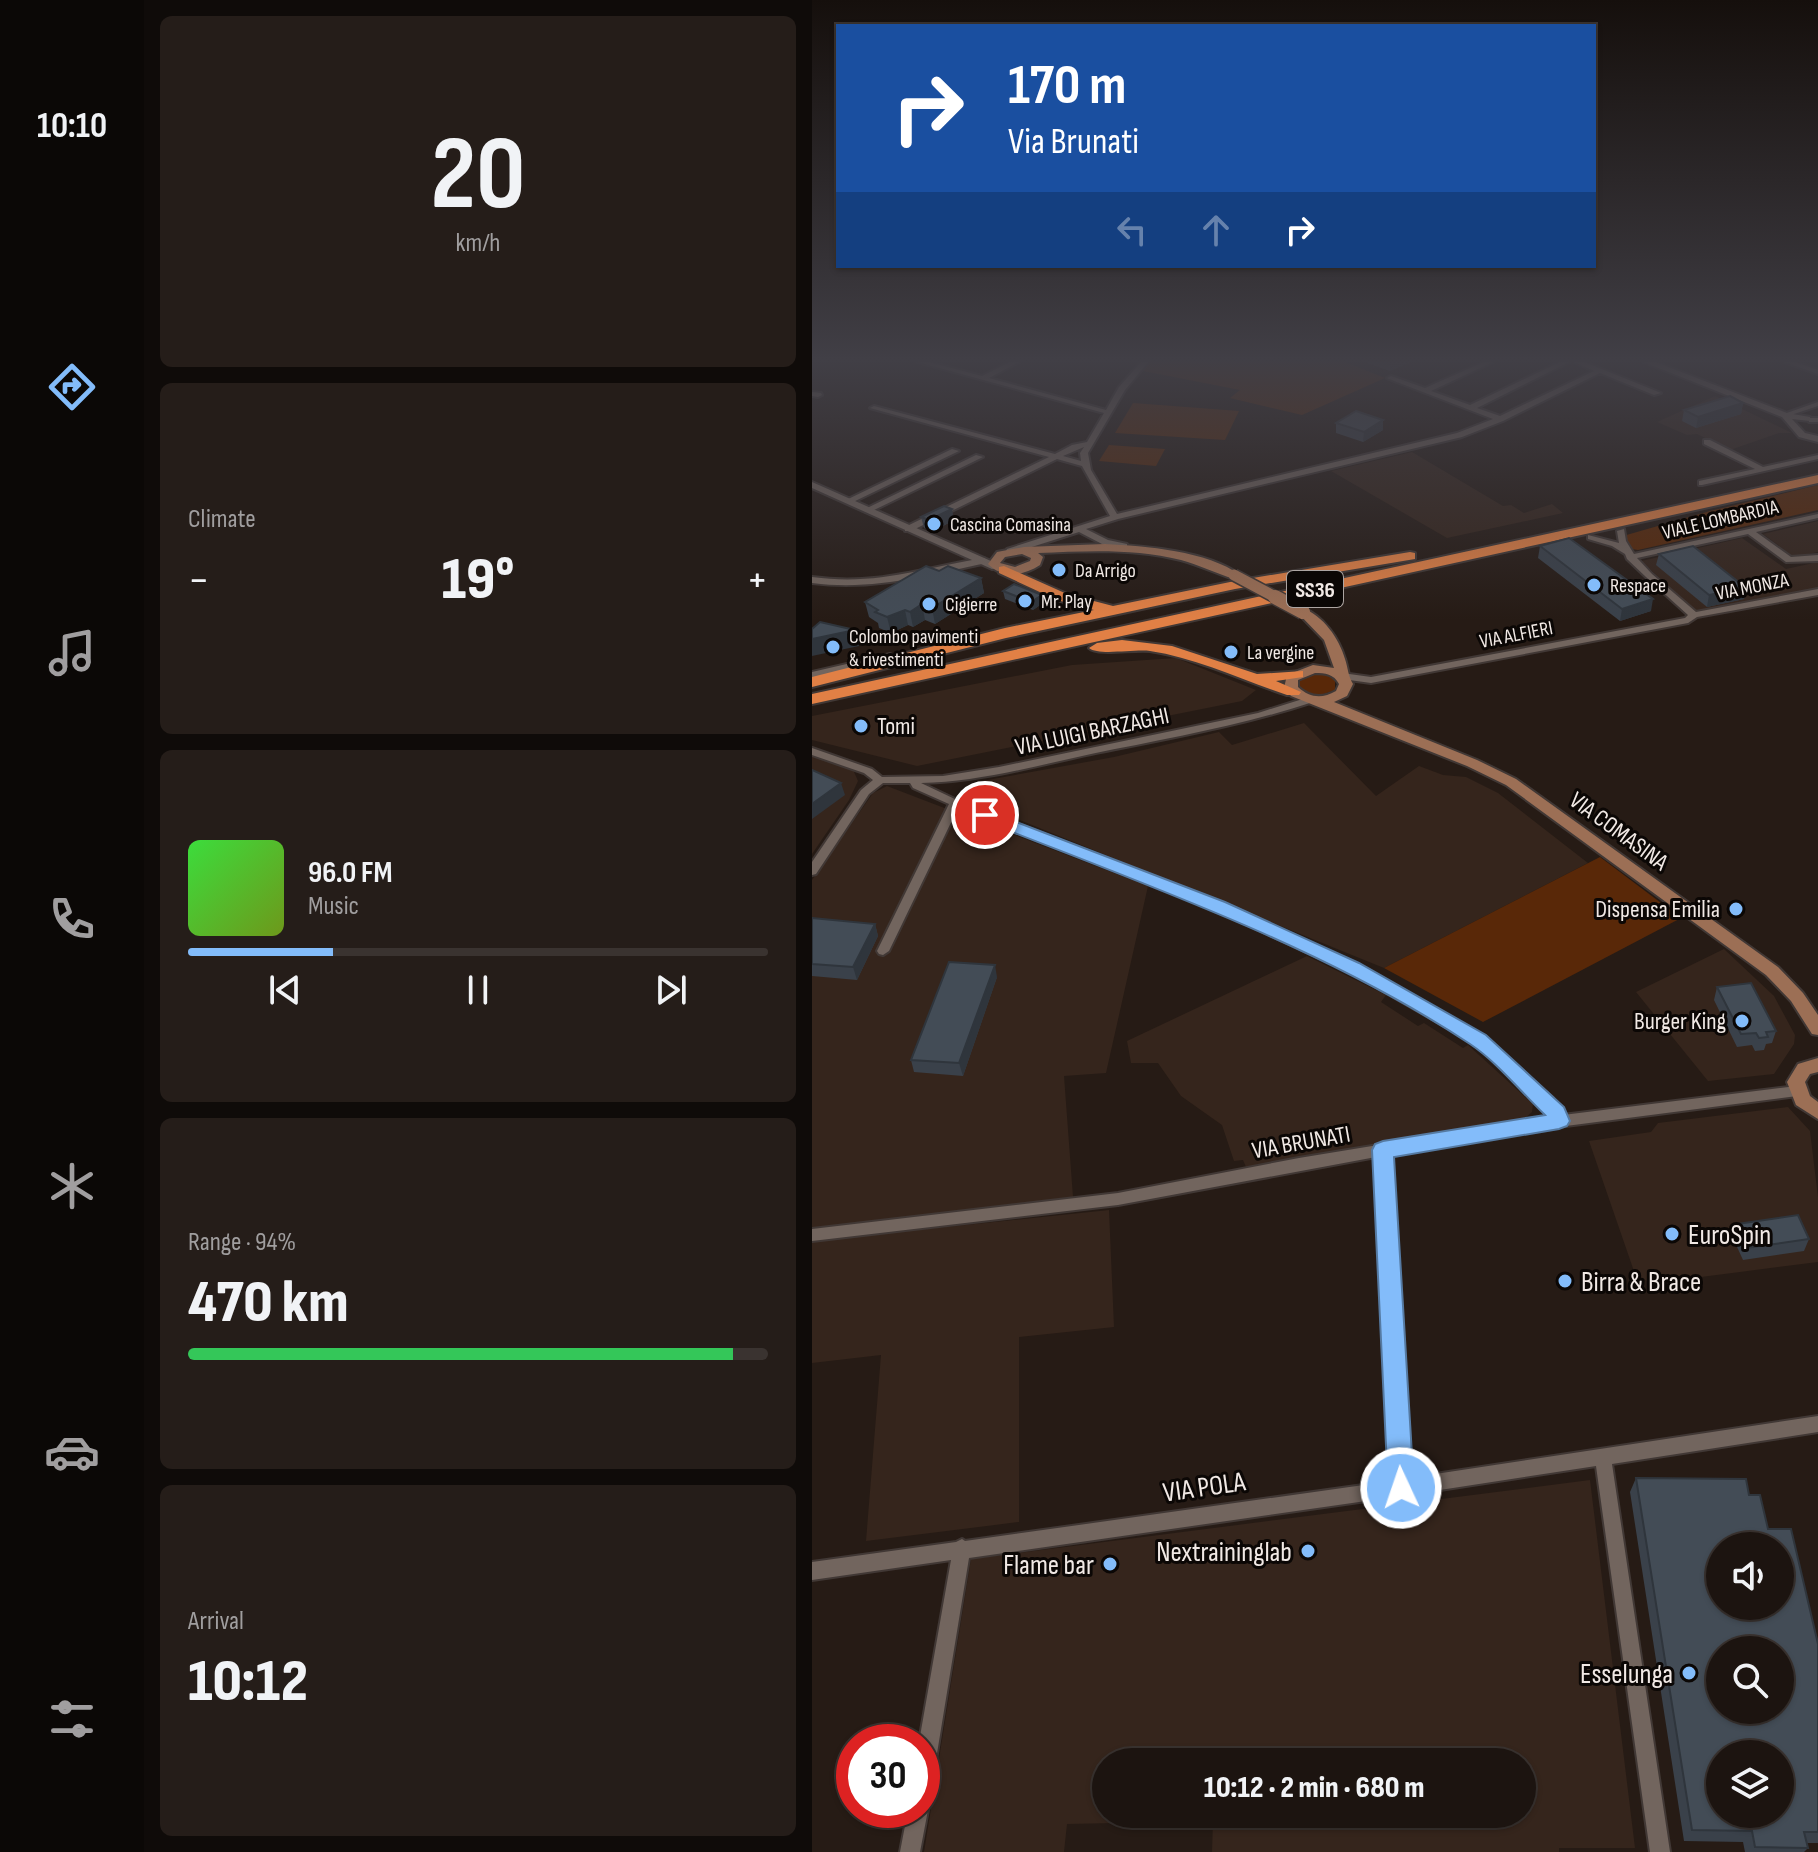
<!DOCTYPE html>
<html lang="en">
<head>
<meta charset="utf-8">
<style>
	:root { --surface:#1c1410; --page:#251d19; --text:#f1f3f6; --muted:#a09e9f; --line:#3a3330; --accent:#83bcfa }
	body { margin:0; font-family:"Sofia Sans Condensed",sans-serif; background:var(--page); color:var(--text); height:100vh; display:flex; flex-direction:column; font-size:30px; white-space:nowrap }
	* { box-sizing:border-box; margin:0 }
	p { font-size:26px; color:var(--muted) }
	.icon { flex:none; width:44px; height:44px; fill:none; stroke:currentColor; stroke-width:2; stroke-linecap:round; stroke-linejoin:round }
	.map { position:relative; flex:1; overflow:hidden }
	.drawer { display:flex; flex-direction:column; gap:16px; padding:16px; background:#0f0b09; width:668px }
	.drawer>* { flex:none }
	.banner { position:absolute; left:24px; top:24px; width:760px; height:244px; border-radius:0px; box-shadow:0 2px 6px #0004,0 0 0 2px var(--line); background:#1a4fa0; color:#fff; overflow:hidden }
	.tools { position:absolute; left:894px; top:1532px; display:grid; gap:16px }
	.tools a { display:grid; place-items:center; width:88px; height:88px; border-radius:50%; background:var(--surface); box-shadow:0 2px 6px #0004,0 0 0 2px var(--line); font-size:40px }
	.speed { position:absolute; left:24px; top:1724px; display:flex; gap:16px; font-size:40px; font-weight:700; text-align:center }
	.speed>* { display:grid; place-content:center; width:104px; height:104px; border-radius:50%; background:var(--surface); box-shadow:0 2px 6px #0004,0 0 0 2px var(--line); line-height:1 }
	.speed .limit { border:12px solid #d22; background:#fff; color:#111 }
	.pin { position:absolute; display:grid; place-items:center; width:68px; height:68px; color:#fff; margin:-34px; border:4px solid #fff; border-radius:50%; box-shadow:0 2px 8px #0007 }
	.me { position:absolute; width:88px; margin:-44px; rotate:357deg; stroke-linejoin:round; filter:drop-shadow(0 0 6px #0008) }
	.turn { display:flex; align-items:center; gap:28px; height:168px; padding:0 40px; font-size:36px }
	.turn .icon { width:104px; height:104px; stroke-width:2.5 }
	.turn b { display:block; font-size:56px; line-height:68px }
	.lanes { display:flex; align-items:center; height:76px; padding:0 40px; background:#0003; justify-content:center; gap:40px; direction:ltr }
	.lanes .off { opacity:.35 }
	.big { font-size:60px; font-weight:800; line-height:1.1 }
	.drawer .card { flex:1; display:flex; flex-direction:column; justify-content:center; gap:12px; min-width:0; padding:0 28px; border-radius:12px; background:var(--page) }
	.drawer .dial { align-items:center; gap:0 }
	.dial b { font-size:104px; line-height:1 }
	.song { display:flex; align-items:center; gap:24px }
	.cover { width:96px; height:96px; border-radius:12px; background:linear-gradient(135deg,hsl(120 70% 55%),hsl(80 70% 35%)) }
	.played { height:8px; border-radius:4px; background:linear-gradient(90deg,var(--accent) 25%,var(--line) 25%) }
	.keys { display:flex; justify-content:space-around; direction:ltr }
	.heat { display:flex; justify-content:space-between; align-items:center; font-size:44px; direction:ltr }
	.charge { height:12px; border-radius:6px; background:linear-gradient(90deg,#34c759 94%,var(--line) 0) }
	.trip { position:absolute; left:280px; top:1748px; width:444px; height:80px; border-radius:40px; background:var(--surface); box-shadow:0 2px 6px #0004,0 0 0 2px var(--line); font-weight:800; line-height:80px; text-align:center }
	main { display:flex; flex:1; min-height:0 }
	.tab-bar { display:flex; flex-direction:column; width:144px; justify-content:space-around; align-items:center; background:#0b0806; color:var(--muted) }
	.tab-bar .icon { width:56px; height:56px }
	.tab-bar .active { color:var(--accent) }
	.tab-bar b { font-size:36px; color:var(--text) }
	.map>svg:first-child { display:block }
	.built { fill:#35251c; fill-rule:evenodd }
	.green { fill:#592808 }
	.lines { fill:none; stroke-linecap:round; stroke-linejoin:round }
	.minor-casing { stroke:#413835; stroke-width:4 }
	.tertiary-casing { stroke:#413835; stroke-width:4 }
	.secondary-casing { stroke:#413835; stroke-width:4 }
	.trunk-casing { stroke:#413835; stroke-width:4 }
	.minor { fill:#72655e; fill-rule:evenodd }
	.tertiary { fill:#72655e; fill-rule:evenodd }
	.secondary { fill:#9c6f55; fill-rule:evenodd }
	.trunk { fill:#e18045; fill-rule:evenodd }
	.secondary-bridge-far1-casing { stroke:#413835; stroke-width:14; stroke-linecap:butt }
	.secondary-bridge-casing { stroke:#413835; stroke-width:17; stroke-linecap:butt }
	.secondary-bridge-far1 { stroke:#9c6f55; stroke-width:11 }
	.secondary-bridge { stroke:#9c6f55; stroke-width:14 }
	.wall { fill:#3a414a }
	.shaded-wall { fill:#2f353c }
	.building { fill:#434c56; stroke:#2f353c; stroke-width:2; fill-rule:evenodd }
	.route { fill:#83bcfa; stroke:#557aa2; stroke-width:2 }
	.poi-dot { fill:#83bcfa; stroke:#0b0705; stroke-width:3 }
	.labels { text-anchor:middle; stroke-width:6; stroke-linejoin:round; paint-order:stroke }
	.far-street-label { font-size:20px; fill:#f1e9e5; stroke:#0b0705 }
	.far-poi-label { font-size:20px; fill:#f1e9e5; stroke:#0b0705; text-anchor:start }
	.shield { fill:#0b0705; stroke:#aca5a2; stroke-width:2 }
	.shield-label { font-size:22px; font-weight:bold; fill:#f1e9e5 }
	.poi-label { font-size:24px; fill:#f1e9e5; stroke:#0b0705; text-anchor:end }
	.street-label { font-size:24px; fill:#f1e9e5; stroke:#0b0705 }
	.near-poi-label { font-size:28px; fill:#f1e9e5; stroke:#0b0705; text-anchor:end }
	.near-street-label { font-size:28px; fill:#f1e9e5; stroke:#0b0705 }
</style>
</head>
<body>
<main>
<nav class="tab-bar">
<b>10:10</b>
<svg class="icon active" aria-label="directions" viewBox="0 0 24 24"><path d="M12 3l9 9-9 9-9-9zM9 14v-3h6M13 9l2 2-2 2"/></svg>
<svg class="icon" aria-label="music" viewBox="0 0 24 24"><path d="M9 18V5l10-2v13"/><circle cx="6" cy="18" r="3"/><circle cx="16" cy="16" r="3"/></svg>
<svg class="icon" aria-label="phone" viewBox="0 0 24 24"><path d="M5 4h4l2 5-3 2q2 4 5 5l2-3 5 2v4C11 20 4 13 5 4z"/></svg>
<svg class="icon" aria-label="climate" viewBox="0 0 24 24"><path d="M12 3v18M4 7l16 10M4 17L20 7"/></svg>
<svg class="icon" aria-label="car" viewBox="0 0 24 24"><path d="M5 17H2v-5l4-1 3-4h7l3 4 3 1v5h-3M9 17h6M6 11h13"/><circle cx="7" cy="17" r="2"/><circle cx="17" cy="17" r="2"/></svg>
<svg class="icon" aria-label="filters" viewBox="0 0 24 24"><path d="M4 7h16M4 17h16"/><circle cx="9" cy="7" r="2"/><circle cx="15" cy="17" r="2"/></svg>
</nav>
<section class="drawer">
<div class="card dial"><b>20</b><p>km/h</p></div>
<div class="card"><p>Climate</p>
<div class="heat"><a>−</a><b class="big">19°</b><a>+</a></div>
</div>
<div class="card">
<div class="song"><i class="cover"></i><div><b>96.0 FM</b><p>Music</p></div></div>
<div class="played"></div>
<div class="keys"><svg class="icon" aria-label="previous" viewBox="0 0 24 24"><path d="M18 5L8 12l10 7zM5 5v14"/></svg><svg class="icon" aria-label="pause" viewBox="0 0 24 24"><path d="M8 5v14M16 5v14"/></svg><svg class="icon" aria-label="next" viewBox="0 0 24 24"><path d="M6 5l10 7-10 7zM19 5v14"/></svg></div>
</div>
<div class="card"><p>Range · 94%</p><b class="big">470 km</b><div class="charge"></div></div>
<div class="card"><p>Arrival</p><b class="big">10:12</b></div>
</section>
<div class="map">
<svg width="1006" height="1852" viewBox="0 0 1006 1852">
	<rect width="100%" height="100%" fill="#261b15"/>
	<g class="built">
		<polygon points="903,396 980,433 967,433 918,450 885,434 875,435 845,422"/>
		<polygon points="600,452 691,506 699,505 712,513 740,504 751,513 635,538 519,471"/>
		<polygon points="1006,521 1006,552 982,557 951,534"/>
		<polygon points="930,538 974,569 1006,562 1006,590 886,613 829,561"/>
		<polygon points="364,658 444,690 430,701 105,766 0,740 0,716 260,665"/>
		<polygon points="492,723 564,796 607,766 631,775 654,777 686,793 776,863 572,968 171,805 164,782 302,757 407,732 420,745"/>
		<polygon points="0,753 39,765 46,781 37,800 0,854"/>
		<polygon points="75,786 336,886 294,1073 252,1076 261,1197 0,1228 0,880 61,793"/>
		<polygon points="912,949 962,996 983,1035 982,1044 962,1074 896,1081 824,992"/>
		<polygon points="495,956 574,995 569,1002 606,1026 612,1023 651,1048 656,1045 721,1104 720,1112 711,1120 434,1167 431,1160 422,1161 410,1125 369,1096 346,1063 319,1063 315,1041"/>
		<polygon points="976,1107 998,1131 1006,1197 1006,1262 842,1283 824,1277 777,1141 839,1132 846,1123"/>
		<polygon points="297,1210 302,1327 207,1337 207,1522 54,1541 69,1355 0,1363 0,1241"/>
		<path d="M778,1480L823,1848H747V1852H400L401,1821L255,1824L252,1852H112L159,1559ZM294,1762H710V1814H294Z"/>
	</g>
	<g class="green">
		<polygon points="339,361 531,361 573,378 490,415 418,398 428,390 331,371"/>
		<polygon points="321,403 427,411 413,440 303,433"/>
		<polygon points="297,445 353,449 344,466 287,461"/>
		<polygon points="1006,485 1006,510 826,550 820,549 811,536 898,511"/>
		<polygon points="501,673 514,674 523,679 523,690 506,696 485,688 489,677"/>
		<polygon points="788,857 869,918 671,1022 572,968"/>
	</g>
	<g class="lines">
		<defs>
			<g id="minor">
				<path d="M102,361H113L170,376L200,361H209L177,378L294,410L307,387L330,361H337L313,390L276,453L279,470L305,514L645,433L681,419L577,379L575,378L579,376L613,388L674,361H683L619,391L658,405L750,361H759L665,408L688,416L782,371L760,361H770L849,393L842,395L788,373L691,421L650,437L306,519L274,529L296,540L315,544V548L290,544L267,532L198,554L194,551L195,549L298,516L270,466L245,459L99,531H93V527L237,457L58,408L62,406L243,454L260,445L275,442L292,413ZM272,447L268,453L269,461L251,456Z"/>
				<polygon points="970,361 980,361 1006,370 1006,374"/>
				<polygon points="0,392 9,393 10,395 6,397 0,396"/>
				<polygon points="1006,402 1006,406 973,417 969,415"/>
				<rect x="997" y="418" width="9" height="4"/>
				<polygon points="892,440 898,440 951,467 1006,455 1006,459 890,485 887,485 887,481 943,469 892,444"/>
				<polygon points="140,449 147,451 39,503 32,501"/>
				<polygon points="164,455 171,457 58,512 51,510"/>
				<polygon points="1006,514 1006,518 944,532 979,557 1006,555 1006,561 974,562 936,534 825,558 840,574 884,612 1006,589 1006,595 885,617 876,623 559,683 530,679 525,676 530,673 559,677 873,618 876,615 834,577 815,559 813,554 800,546 776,539 776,535 807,543 805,531 812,529 814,541 822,554"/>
				<path d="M172,558L176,561L175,563C115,575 62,591 0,583V577C65,586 110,568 172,558Z"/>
				<polygon points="78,654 83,657 81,659 0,678 0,672"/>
				<path d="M497,697L501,698V702C428,726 353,739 279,754C223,766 166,782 109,783L147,801L411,904L544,965L672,1037L741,1098L751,1115L985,1086L990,1087L992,1091L990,1095L985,1096L723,1130L578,1154L597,1478L1006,1416V1432L800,1464L858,1852H838L784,1466L589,1496L157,1558L120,1784L117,1791L110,1794V1742H107L139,1560L0,1580V1562L144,1542L150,1539L153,1541L580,1481L564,1157L306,1205L0,1241V1229L306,1193L487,1158L737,1117L731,1106L662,1043L536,971L403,910L146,808L77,951L71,955L67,954L65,951L137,804L101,788L98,783H71L57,794L4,874L0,875V862L49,790L61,780L52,773L0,755V748L60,769L70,777L131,776L187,767L446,713Z"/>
				<polygon points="110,1802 113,1803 116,1810 108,1852 88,1852 96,1810 110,1810"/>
			</g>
			<g id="tertiary">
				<polygon points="829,361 841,361 975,413 998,417 998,421 980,419 993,433 1006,436 1006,442 987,437 970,417"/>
				<polygon points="0,482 188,565 189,567 180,569 0,488"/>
			</g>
			<g id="secondary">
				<path d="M293,544C333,546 396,551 428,575L422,579C404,573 387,565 369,560C322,548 273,551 226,553L231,557L228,565C211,576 191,579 176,564L185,552L212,547ZM210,554L219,558L218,561L203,567L188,563L193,557Z"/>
				<path d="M491,608C511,616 527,638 533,659C536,668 536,676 541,684L535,696L522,702L665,760L704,779L966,967L991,993L1006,1015V1035L1000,1034L979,1001L954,975L694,785L655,766L479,696L472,688L475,675L501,665L522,668L512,640L485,612ZM503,673C513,673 522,674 527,684L524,691C510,699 498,698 486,687V680Z"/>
				<polygon points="1006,1058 1006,1072 998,1074 993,1082 998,1096 1006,1102 1006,1119 984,1105 975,1082 986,1064"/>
			</g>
			<g id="trunk">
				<polygon points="1006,475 1006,483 0,704 0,694"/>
				<polygon points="598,552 603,553 603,559 423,589 194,638 0,687 0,677 193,628 282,610 245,600 187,573 187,567 192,566 255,594 301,606 423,581"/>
				<path d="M310,640L360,646L445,674L491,671V677L464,681L489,692L487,695H475C430,680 385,658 338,651C322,649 286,656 277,648L285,643Z"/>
			</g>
		</defs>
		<use href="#minor" class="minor-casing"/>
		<use href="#tertiary" class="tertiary-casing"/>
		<use href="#secondary" class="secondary-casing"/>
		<use href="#trunk" class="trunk-casing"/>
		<use href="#minor" class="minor"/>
		<use href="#tertiary" class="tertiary"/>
		<use href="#secondary" class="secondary"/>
		<use href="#trunk" class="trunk"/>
		<defs>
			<polyline id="secondary-bridge-far1" points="422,575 467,599"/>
			<polyline id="secondary-bridge" points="463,597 491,612"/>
		</defs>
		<use href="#secondary-bridge-far1" class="secondary-bridge-far1-casing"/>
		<use href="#secondary-bridge" class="secondary-bridge-casing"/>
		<use href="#secondary-bridge-far1" class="secondary-bridge-far1"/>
		<use href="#secondary-bridge" class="secondary-bridge"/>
	</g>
	<g class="wall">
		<polygon points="550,361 601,361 578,371"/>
		<polygon points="931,403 929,414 884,428 870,421 872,410"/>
		<polygon points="524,423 571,430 551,442 524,433"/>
		<polygon points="109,517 142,520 120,532 112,528"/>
		<polygon points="728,546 839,611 808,621 726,558"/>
		<polygon points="847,554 934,588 932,599 895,607 844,565"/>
		<polygon points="127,571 169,578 172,593 123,624 113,620 101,627 96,625 79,633 67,628 66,623 57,617 53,602"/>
		<polygon points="191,591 231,603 221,610 193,599"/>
		<polygon points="0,918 63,924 66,936 45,980 0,976"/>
		<polygon points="185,977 151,1076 102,1072 99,1060"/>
		<polygon points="905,987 964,1031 960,1043 954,1044 952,1050 943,1051 940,1045 925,1047 902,1000"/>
		<polygon points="925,1224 997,1239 992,1251 931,1260 920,1236"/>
		<polygon points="824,1478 937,1495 956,1529 1006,1644 1006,1843 994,1843 996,1848 992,1852 933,1852 931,1842 872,1841 818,1492"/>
	</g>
	<g class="shaded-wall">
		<polygon points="578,361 601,361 578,371"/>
		<polygon points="931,403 929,414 884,428 886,417"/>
		<polygon points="571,420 571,430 551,442 552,432"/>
		<polygon points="140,509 142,520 120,532 117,520"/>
		<polygon points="169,578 172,593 123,624 120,608"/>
		<polygon points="934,588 932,599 895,607 897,595"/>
		<polygon points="230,595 231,603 221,610 219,602"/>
		<polygon points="841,599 839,611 808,621 810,609"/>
		<polygon points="110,604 113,620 101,627 98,612"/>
		<polygon points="93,610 96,625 79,633 75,617"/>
		<polygon points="43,630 47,646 0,656 0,639"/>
		<polygon points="29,783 33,795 0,819 0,804"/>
		<polygon points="63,924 66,936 45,980 41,967"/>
		<polygon points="183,965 185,977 151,1076 147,1063"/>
	</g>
	<g class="building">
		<polygon points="918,396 931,403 886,417 872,410"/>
		<polygon points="544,411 571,420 552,432 524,423"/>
		<polygon points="132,506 140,509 117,520 109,517"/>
		<polygon points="757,538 841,599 810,609 728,546"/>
		<polygon points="881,546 934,588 897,595 847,554"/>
		<polygon points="114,566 127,571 136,566 169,578 120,608 110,604 98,612 93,610 75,617 63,612 66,610 53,602"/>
		<polygon points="202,584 230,595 219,602 191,591"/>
		<polygon points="8,622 43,630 0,639 0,629"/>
		<polygon points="0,770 29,783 0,804"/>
		<polygon points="0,918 63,924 41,967 0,964"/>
		<polygon points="137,962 183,965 147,1063 99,1060"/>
		<polygon points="939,983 964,1031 954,1032 956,1037 947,1038 944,1033 929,1034 905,987"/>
		<polygon points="986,1215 997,1239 935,1248 925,1224"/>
		<path d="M824,1478L934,1479L937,1495H948L956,1529H979L1006,1644V1832H992L996,1848L943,1847L940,1831L880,1830ZM908,1546H968V1606H908ZM908,1650H968V1710H908ZM908,1754H968V1814H908Z"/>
	</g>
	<linearGradient id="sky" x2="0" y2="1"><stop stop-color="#150f0c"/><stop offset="0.58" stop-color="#413f46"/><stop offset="1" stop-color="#413f46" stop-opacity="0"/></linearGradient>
	<rect width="1006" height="620" fill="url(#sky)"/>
	<path class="route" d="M173,810L413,902L547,963L674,1035L752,1107L758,1121L755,1126L747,1129L582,1157L602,1488L598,1497L589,1500L579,1497L576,1488L560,1150L563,1144L571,1141L733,1115C709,1092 685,1062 658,1044C510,946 331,884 167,819L164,815Z"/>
	<g class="poi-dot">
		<circle cx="122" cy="524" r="8"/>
		<circle cx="247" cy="570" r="8"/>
		<circle cx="782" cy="585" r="8"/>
		<circle cx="213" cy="601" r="8"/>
		<circle cx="117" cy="604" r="8"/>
		<circle cx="21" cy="647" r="8"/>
		<circle cx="419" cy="652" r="8"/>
		<circle cx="49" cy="726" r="8"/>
		<circle cx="924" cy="909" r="8"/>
		<circle cx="930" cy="1021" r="8"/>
		<circle cx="860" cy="1234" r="8"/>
		<circle cx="753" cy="1281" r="8"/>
		<circle cx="496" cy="1551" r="8"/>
		<circle cx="298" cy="1564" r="8"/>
		<circle cx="877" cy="1673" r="8"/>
	</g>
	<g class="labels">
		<g class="far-street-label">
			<text transform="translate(908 519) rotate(-13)" y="7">VIALE LOMBARDIA</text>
			<text transform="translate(940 586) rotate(-11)" y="7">VIA MONZA</text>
			<text transform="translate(704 634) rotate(-11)" y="7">VIA ALFIERI</text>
		</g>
		<g class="far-poi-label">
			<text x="138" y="531">Cascina Comasina</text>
			<text x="263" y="577">Da Arrigo</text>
			<text x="798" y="592">Respace</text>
			<text x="229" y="608">Mr. Play</text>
			<text x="133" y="611">Cigierre</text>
			<text x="37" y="643">Colombo pavimenti<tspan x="37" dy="23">&amp; rivestimenti</tspan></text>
			<text x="435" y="659">La vergine</text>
		</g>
		<rect class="shield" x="475" y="571" width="56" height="36" rx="6"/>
		<g class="shield-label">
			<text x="503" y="597">SS36</text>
		</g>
		<g class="poi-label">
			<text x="65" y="734" text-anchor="start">Tomi</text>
			<text x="908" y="917">Dispensa Emilia</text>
			<text x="914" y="1029">Burger King</text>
		</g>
		<g class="street-label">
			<text transform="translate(280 731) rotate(-12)" y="8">VIA LUIGI BARZAGHI</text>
			<text transform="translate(807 831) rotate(36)" y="8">VIA COMASINA</text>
			<text transform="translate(489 1142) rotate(-10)" y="8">VIA BRUNATI</text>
		</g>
		<g class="near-poi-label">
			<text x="876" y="1244" text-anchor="start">EuroSpin</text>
			<text x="769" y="1291" text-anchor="start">Birra &amp; Brace</text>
			<text x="480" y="1561">Nextraininglab</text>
			<text x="282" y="1574">Flame bar</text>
			<text x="861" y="1683">Esselunga</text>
		</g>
		<g class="near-street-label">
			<text transform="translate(392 1486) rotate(-8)" y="10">VIA POLA</text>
		</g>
	</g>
</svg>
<div class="tools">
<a><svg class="icon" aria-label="sound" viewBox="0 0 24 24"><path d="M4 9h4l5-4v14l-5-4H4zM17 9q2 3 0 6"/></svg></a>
<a><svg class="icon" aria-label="search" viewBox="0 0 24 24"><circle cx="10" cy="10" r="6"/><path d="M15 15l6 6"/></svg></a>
<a><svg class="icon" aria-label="layers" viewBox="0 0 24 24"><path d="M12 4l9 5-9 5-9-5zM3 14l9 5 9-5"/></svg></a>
</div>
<div class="speed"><div class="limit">30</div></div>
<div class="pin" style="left:173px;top:815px;background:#d93025"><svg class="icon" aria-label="arrive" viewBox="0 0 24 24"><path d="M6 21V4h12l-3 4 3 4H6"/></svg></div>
<svg class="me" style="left:589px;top:1488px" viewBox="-20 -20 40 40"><circle r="17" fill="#83bcfa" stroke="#fff" stroke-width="3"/><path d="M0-11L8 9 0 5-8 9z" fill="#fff"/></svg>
<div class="trip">10:12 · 2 min · 680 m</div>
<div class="banner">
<div class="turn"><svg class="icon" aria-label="right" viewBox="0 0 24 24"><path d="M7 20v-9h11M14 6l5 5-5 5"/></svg><div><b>170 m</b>Via Brunati</div></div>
<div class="lanes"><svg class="icon off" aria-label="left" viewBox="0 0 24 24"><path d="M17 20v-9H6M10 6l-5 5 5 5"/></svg><svg class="icon off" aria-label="ahead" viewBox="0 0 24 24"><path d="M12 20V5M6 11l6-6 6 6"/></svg><svg class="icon" aria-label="right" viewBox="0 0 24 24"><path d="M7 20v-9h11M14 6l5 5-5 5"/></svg></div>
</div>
</div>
</main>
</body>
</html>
